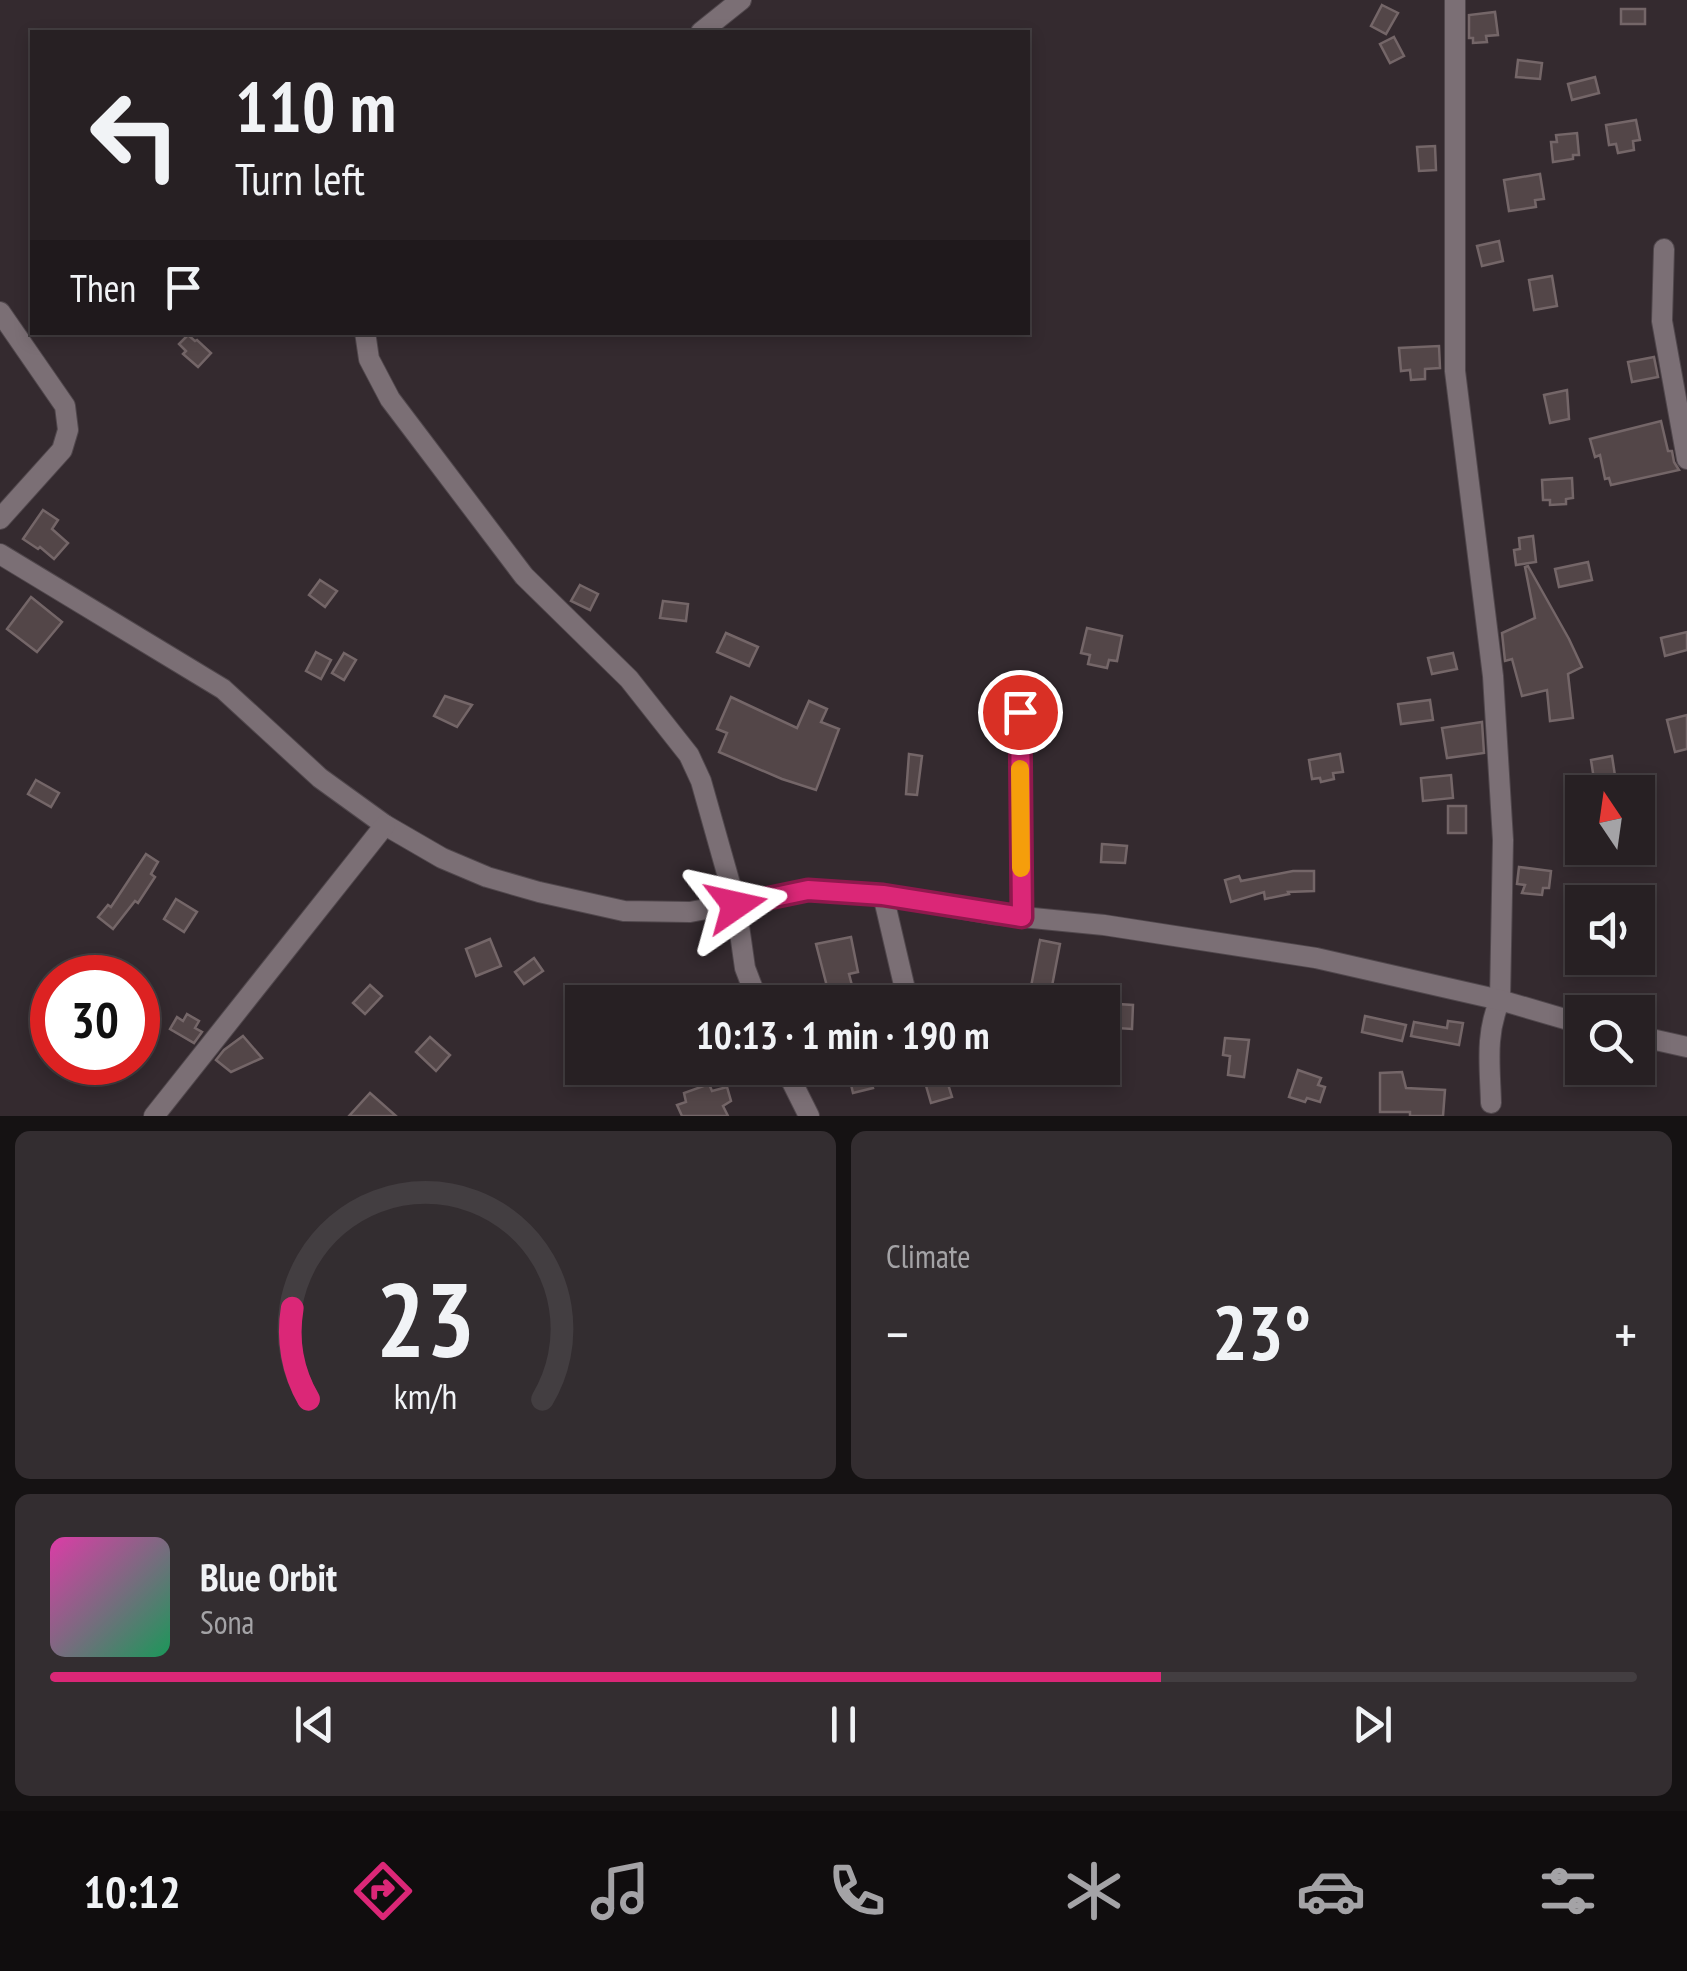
<!DOCTYPE html>
<html lang="en">
<head>
<meta charset="utf-8">
<style>
	:root { --surface:#272023; --page:#332d30; --text:#f1f3f6; --muted:#a4a3a6; --line:#433e41; --accent:#db2777 }
	body { margin:0; font-family:"PT Sans Narrow",sans-serif; background:var(--page); color:var(--text); height:100vh; display:flex; flex-direction:column; font-size:38px; white-space:nowrap }
	* { box-sizing:border-box; margin:0 }
	p { font-size:32px; color:var(--muted) }
	.icon { flex:none; width:55px; height:55px; fill:none; stroke:currentColor; stroke-width:2; stroke-linecap:round; stroke-linejoin:round }
	.map { position:relative; height:1116px; overflow:hidden }
	.side { display:flex; flex-direction:column; gap:15px; padding:15px; background:#151213; flex:1 }
	.side>* { flex:none }
	.banner { position:absolute; left:30px; top:30px; width:1000px; height:305px; border-radius:0px; box-shadow:0 5px 15px #0003,0 0 0 2px var(--line); background:#272023; color:var(--text); overflow:hidden }
	.needle { width:65px; rotate:347deg }
	.controls { position:absolute; left:1565px; top:775px; display:grid; gap:20px }
	.controls a { display:grid; place-items:center; width:90px; height:90px; border-radius:0px; background:var(--surface); box-shadow:0 5px 15px #0003,0 0 0 2px var(--line); font-size:50px }
	.speed { position:absolute; left:30px; top:955px; display:flex; gap:20px; font-size:50px; font-weight:700; text-align:center }
	.speed>* { display:grid; place-content:center; width:130px; height:130px; border-radius:50%; background:var(--surface); box-shadow:0 5px 15px #0003,0 0 0 2px var(--line); line-height:1 }
	.speed .limit { border:15px solid #d22; background:#fff; color:#111 }
	.pin { position:absolute; display:grid; place-items:center; width:85px; height:85px; color:#fff; margin:-42px; border:5px solid #fff; border-radius:50%; box-shadow:0 2px 10px #0007 }
	.me { position:absolute; width:110px; margin:-55px; rotate:79deg; stroke-linejoin:round; filter:drop-shadow(0 0 8px #0008) }
	.turn { display:flex; align-items:center; gap:35px; height:210px; padding:0 40px; font-size:45px }
	.turn .icon { width:130px; height:130px; stroke-width:2.5 }
	.turn b { display:block; font-size:70px; line-height:85px }
	.then { display:flex; align-items:center; height:95px; padding:0 40px; background:#0003; gap:20px; font-size:38px }
	.big { font-size:75px; font-weight:700; line-height:1.1 }
	.side .tile { flex:1; display:flex; flex-direction:column; justify-content:center; gap:15px; min-width:0; padding:0 35px; border-radius:15px; background:var(--page) }
	.side .dial { align-items:center; gap:0 }
	.dial svg { height:260px; overflow:visible; fill:none; stroke:var(--line); stroke-width:7; stroke-linecap:round; text-anchor:middle }
	.dial text { fill:var(--text); stroke:none }
	.song { display:flex; align-items:center; gap:30px }
	.cover { width:120px; height:120px; border-radius:15px; background:linear-gradient(135deg,hsl(320 70% 55%),hsl(150 70% 35%)) }
	.played { height:10px; border-radius:5px; background:linear-gradient(90deg,var(--accent) 70%,var(--line) 70%) }
	.keys { display:flex; justify-content:space-around; direction:ltr }
	.heat { display:flex; justify-content:space-between; align-items:center; font-size:55px; direction:ltr }
	.side .tiles { flex:1; display:grid; gap:15px; grid-template-columns:1fr 1fr }
	.tile:last-child { grid-column:span 2 }
	.trip { position:absolute; left:565px; top:985px; width:555px; height:100px; border-radius:0px; background:var(--surface); box-shadow:0 5px 15px #0003,0 0 0 2px var(--line); font-weight:700; line-height:100px; text-align:center }
	.menu { display:flex; height:160px; justify-content:space-around; align-items:center; background:#100d0e; color:var(--muted) }
	.menu .icon { width:70px; height:70px }
	.menu .current { color:var(--accent) }
	.menu b { font-size:45px; color:var(--text) }
	.map>svg:first-child { display:block }
	.building { fill:#534648; stroke:#746668; stroke-width:2.5 }
	.lines { fill:none; stroke-linecap:round; stroke-linejoin:round }
	.street-casing { stroke:#50474c; stroke-width:22 }
	.street { stroke:#7b6f75; stroke-width:20 }
	.route-casing { stroke:#8e194d; stroke-width:25 }
	.route { stroke:#db2777; stroke-width:18 }
	.slow { stroke:#f59e0b; stroke-width:18 }
</style>
</head>
<body>
<div class="map">
<svg width="1687" height="1116" viewBox="0 0 1687 1116">
	<rect width="100%" height="100%" fill="#342a2f"/>
	<g class="building">
		<polygon points="1382,5 1398,13 1386,34 1371,26"/>
		<rect x="1621" y="9" width="24" height="15"/>
		<polygon points="1495,12 1498,35 1486,36 1487,42 1473,43 1473,38 1469,38 1469,15"/>
		<polygon points="1394,37 1404,56 1390,63 1380,44"/>
		<polygon points="1518,60 1542,63 1540,79 1516,77"/>
		<polygon points="1595,77 1599,93 1572,100 1568,84"/>
		<polygon points="1636,120 1640,140 1633,141 1634,150 1618,153 1616,144 1609,145 1606,125"/>
		<polygon points="1577,133 1579,155 1573,155 1573,159 1553,162 1551,142 1557,142 1556,135"/>
		<polygon points="1435,146 1436,170 1419,171 1417,147"/>
		<polygon points="1540,174 1544,199 1535,200 1536,207 1509,211 1504,180"/>
		<polygon points="1499,241 1503,261 1482,266 1477,246"/>
		<polygon points="1552,276 1557,306 1534,310 1529,280"/>
		<polygon points="188,335 195,341 197,340 211,353 198,367 183,354 186,351 179,344"/>
		<polygon points="1439,346 1440,368 1425,369 1425,379 1411,380 1410,370 1401,371 1399,348"/>
		<polygon points="1654,357 1658,377 1632,382 1628,362"/>
		<polygon points="1567,390 1569,419 1550,423 1544,395"/>
		<polygon points="1661,421 1668,451 1672,451 1674,462 1679,470 1611,485 1609,478 1605,479 1600,455 1595,457 1590,439"/>
		<polygon points="1572,478 1573,498 1566,499 1566,504 1550,505 1550,500 1543,500 1542,480"/>
		<polygon points="43,510 58,520 52,529 68,543 54,559 40,547 38,549 23,539"/>
		<polygon points="1533,536 1536,562 1516,565 1514,550 1520,549 1519,538"/>
		<polygon points="1588,562 1592,580 1559,587 1555,569"/>
		<polygon points="1528,566 1569,639 1582,667 1568,674 1573,718 1550,721 1547,690 1522,696 1512,659 1505,661 1502,633 1535,618 1525,567"/>
		<polygon points="320,580 337,591 325,607 309,595"/>
		<polygon points="580,585 598,594 590,610 571,601"/>
		<polygon points="31,597 62,622 37,652 7,629"/>
		<polygon points="663,601 688,604 686,621 660,618"/>
		<polygon points="1087,628 1122,636 1117,661 1109,660 1107,668 1088,664 1090,655 1081,653"/>
		<polygon points="1687,632 1687,650 1665,656 1661,638"/>
		<polygon points="726,633 758,647 749,666 717,652"/>
		<polygon points="316,652 331,660 321,679 306,671"/>
		<polygon points="344,653 356,660 344,680 332,673"/>
		<polygon points="1453,653 1457,669 1432,674 1428,658"/>
		<polygon points="445,696 472,705 457,727 434,716"/>
		<polygon points="731,697 797,728 809,701 827,709 821,722 839,729 816,790 782,779 719,752 727,733 717,729"/>
		<polygon points="1430,700 1433,720 1401,724 1398,704"/>
		<polygon points="1687,715 1687,749 1675,752 1667,720"/>
		<polygon points="1482,722 1484,753 1447,758 1442,728"/>
		<polygon points="909,754 922,756 917,795 906,794"/>
		<polygon points="1340,754 1343,772 1333,773 1334,779 1321,782 1320,778 1312,779 1309,760"/>
		<polygon points="1612,756 1616,782 1595,786 1591,760"/>
		<polygon points="1451,775 1453,798 1423,801 1421,778"/>
		<polygon points="36,780 59,793 51,807 28,794"/>
		<rect x="1448" y="806" width="18" height="27"/>
		<polygon points="1102,844 1127,846 1125,863 1101,862"/>
		<polygon points="146,854 158,862 151,874 155,877 138,903 135,901 113,929 98,917 108,905 111,907"/>
		<polygon points="1519,867 1551,871 1549,888 1543,888 1542,895 1522,893 1525,885 1517,884"/>
		<polygon points="1293,871 1314,871 1314,891 1288,892 1289,894 1265,899 1264,892 1231,902 1225,880 1239,876 1241,881"/>
		<polygon points="176,899 197,912 184,932 164,919"/>
		<polygon points="851,937 858,972 849,974 855,997 831,1002 816,944"/>
		<polygon points="490,939 501,966 476,976 466,949"/>
		<polygon points="1040,940 1060,944 1049,1002 1028,1002"/>
		<polygon points="534,958 543,971 524,984 515,972"/>
		<polygon points="370,985 382,996 365,1014 353,1003"/>
		<polygon points="1102,999 1119,1000 1118,1004 1133,1005 1132,1029 1117,1028 1117,1033 1102,1032"/>
		<polygon points="187,1014 199,1021 195,1028 202,1032 194,1043 170,1029 177,1017 183,1021"/>
		<polygon points="1365,1016 1406,1025 1402,1041 1362,1032"/>
		<polygon points="1448,1021 1463,1023 1459,1045 1411,1036 1414,1022 1447,1028"/>
		<polygon points="243,1036 262,1058 231,1072 216,1060 224,1050"/>
		<polygon points="430,1037 450,1055 436,1071 416,1052"/>
		<polygon points="1225,1038 1249,1040 1244,1077 1228,1075 1230,1056 1223,1055"/>
		<polygon points="867,1068 873,1088 853,1093 848,1072"/>
		<polygon points="938,1068 943,1068 952,1097 931,1103 922,1072"/>
		<rect x="987" y="1068" width="22" height="16"/>
		<polygon points="1298,1070 1321,1078 1318,1085 1325,1087 1320,1102 1307,1098 1305,1102 1289,1097"/>
		<polygon points="1402,1072 1406,1088 1445,1090 1443,1116 1410,1116 1410,1112 1380,1112 1380,1073"/>
		<polygon points="709,1084 712,1091 727,1087 731,1101 723,1106 728,1116 682,1116 677,1105 686,1102 684,1093"/>
		<polygon points="370,1093 396,1116 349,1116"/>
	</g>
	<g class="lines">
		<defs>
			<g id="street">
				<path d="M1455,0V371L1493,676L1503,840L1500,1000C1485,1034 1490,1066 1491,1103"/>
				<polyline points="701,32 741,0"/>
				<polyline points="1664,249 1662,321 1687,459"/>
				<polyline points="0,312 65,406 68,430 62,450 0,519"/>
				<polyline points="365,332 369,359 390,399 524,576 629,679 689,755 701,781 736,905 745,968 758,1002"/>
				<polyline points="0,554 223,689 320,778 385,825 442,858 487,877 539,892 624,911 690,912 808,890 883,895 992,914 1104,925 1316,958 1500,1000 1582,1024"/>
				<polyline points="1020,712 1022,917"/>
				<polyline points="883,895 908,1002"/>
				<polyline points="1638,1036 1687,1047"/>
				<polyline points="785,1068 809,1116"/>
				<polyline points="154,1116 385,825"/>
			</g>
		</defs>
		<use href="#street" class="street-casing"/>
		<use href="#street" class="street"/>
	</g>
	<g class="lines">
		<defs>
			<polyline id="route" points="736,905 808,890 883,895 1022,917 1020,712"/>
		</defs>
		<use href="#route" class="route-casing"/>
		<use href="#route" class="route"/>
		<polyline class="slow" points="1020,769 1021,868"/>
	</g>
</svg>
<div class="controls">
<a><svg class="needle" viewBox="-14 -14 28 28"><path d="M0-13l5 13h-10z" fill="#e53935"/><path d="M0 13l5-13h-10z" fill="#a4a3a6"/></svg></a>
<a><svg class="icon" aria-label="sound" viewBox="0 0 24 24"><path d="M4 9h4l5-4v14l-5-4H4zM17 9q2 3 0 6"/></svg></a>
<a><svg class="icon" aria-label="search" viewBox="0 0 24 24"><circle cx="10" cy="10" r="6"/><path d="M15 15l6 6"/></svg></a>
</div>
<div class="speed"><div class="limit">30</div></div>
<div class="pin" style="left:1020px;top:712px;background:#d93025"><svg class="icon" aria-label="arrive" viewBox="0 0 24 24"><path d="M6 21V4h12l-3 4 3 4H6"/></svg></div>
<svg class="me" style="left:736px;top:905px" viewBox="-20 -20 40 40"><path d="M0-17L14 15 0 8-14 15z" fill="#db2777" stroke="#fff" stroke-width="4"/></svg>
<div class="trip">10:13 · 1 min · 190 m</div>
<div class="banner">
<div class="turn"><svg class="icon" aria-label="left" viewBox="0 0 24 24"><path d="M17 20v-9H6M10 6l-5 5 5 5"/></svg><div><b>110 m</b>Turn left</div></div>
<div class="then">Then<svg class="icon" aria-label="arrive" viewBox="0 0 24 24"><path d="M6 21V4h12l-3 4 3 4H6"/></svg></div>
</div>
</div>
<section class="side">
<div class="tiles">
<div class="tile dial"><svg viewBox="0 0 100 80">
<path d="M14 69A42 42 0 1 1 86 69"/>
<path d="M14 69A42 42 0 0 1 9 41" stroke="#db2777"/>
<text x="50" y="56" font-size="32" font-weight="700">23</text>
<text x="50" y="72" font-size="11">km/h</text>
</svg></div>
<div class="tile"><p>Climate</p>
<div class="heat"><a>−</a><b class="big">23°</b><a>+</a></div>
</div>
<div class="tile">
<div class="song"><i class="cover"></i><div><b>Blue Orbit</b><p>Sona</p></div></div>
<div class="played"></div>
<div class="keys"><svg class="icon" aria-label="previous" viewBox="0 0 24 24"><path d="M18 5L8 12l10 7zM5 5v14"/></svg><svg class="icon" aria-label="pause" viewBox="0 0 24 24"><path d="M8 5v14M16 5v14"/></svg><svg class="icon" aria-label="next" viewBox="0 0 24 24"><path d="M6 5l10 7-10 7zM19 5v14"/></svg></div>
</div>
</div>
</section>
<nav class="menu">
<b>10:12</b>
<svg class="icon current" aria-label="directions" viewBox="0 0 24 24"><path d="M12 3l9 9-9 9-9-9zM9 14v-3h6M13 9l2 2-2 2"/></svg>
<svg class="icon" aria-label="music" viewBox="0 0 24 24"><path d="M9 18V5l10-2v13"/><circle cx="6" cy="18" r="3"/><circle cx="16" cy="16" r="3"/></svg>
<svg class="icon" aria-label="phone" viewBox="0 0 24 24"><path d="M5 4h4l2 5-3 2q2 4 5 5l2-3 5 2v4C11 20 4 13 5 4z"/></svg>
<svg class="icon" aria-label="climate" viewBox="0 0 24 24"><path d="M12 3v18M4 7l16 10M4 17L20 7"/></svg>
<svg class="icon" aria-label="car" viewBox="0 0 24 24"><path d="M5 17H2v-5l4-1 3-4h7l3 4 3 1v5h-3M9 17h6M6 11h13"/><circle cx="7" cy="17" r="2"/><circle cx="17" cy="17" r="2"/></svg>
<svg class="icon" aria-label="filters" viewBox="0 0 24 24"><path d="M4 7h16M4 17h16"/><circle cx="9" cy="7" r="2"/><circle cx="15" cy="17" r="2"/></svg>
</nav>
</body>
</html>
